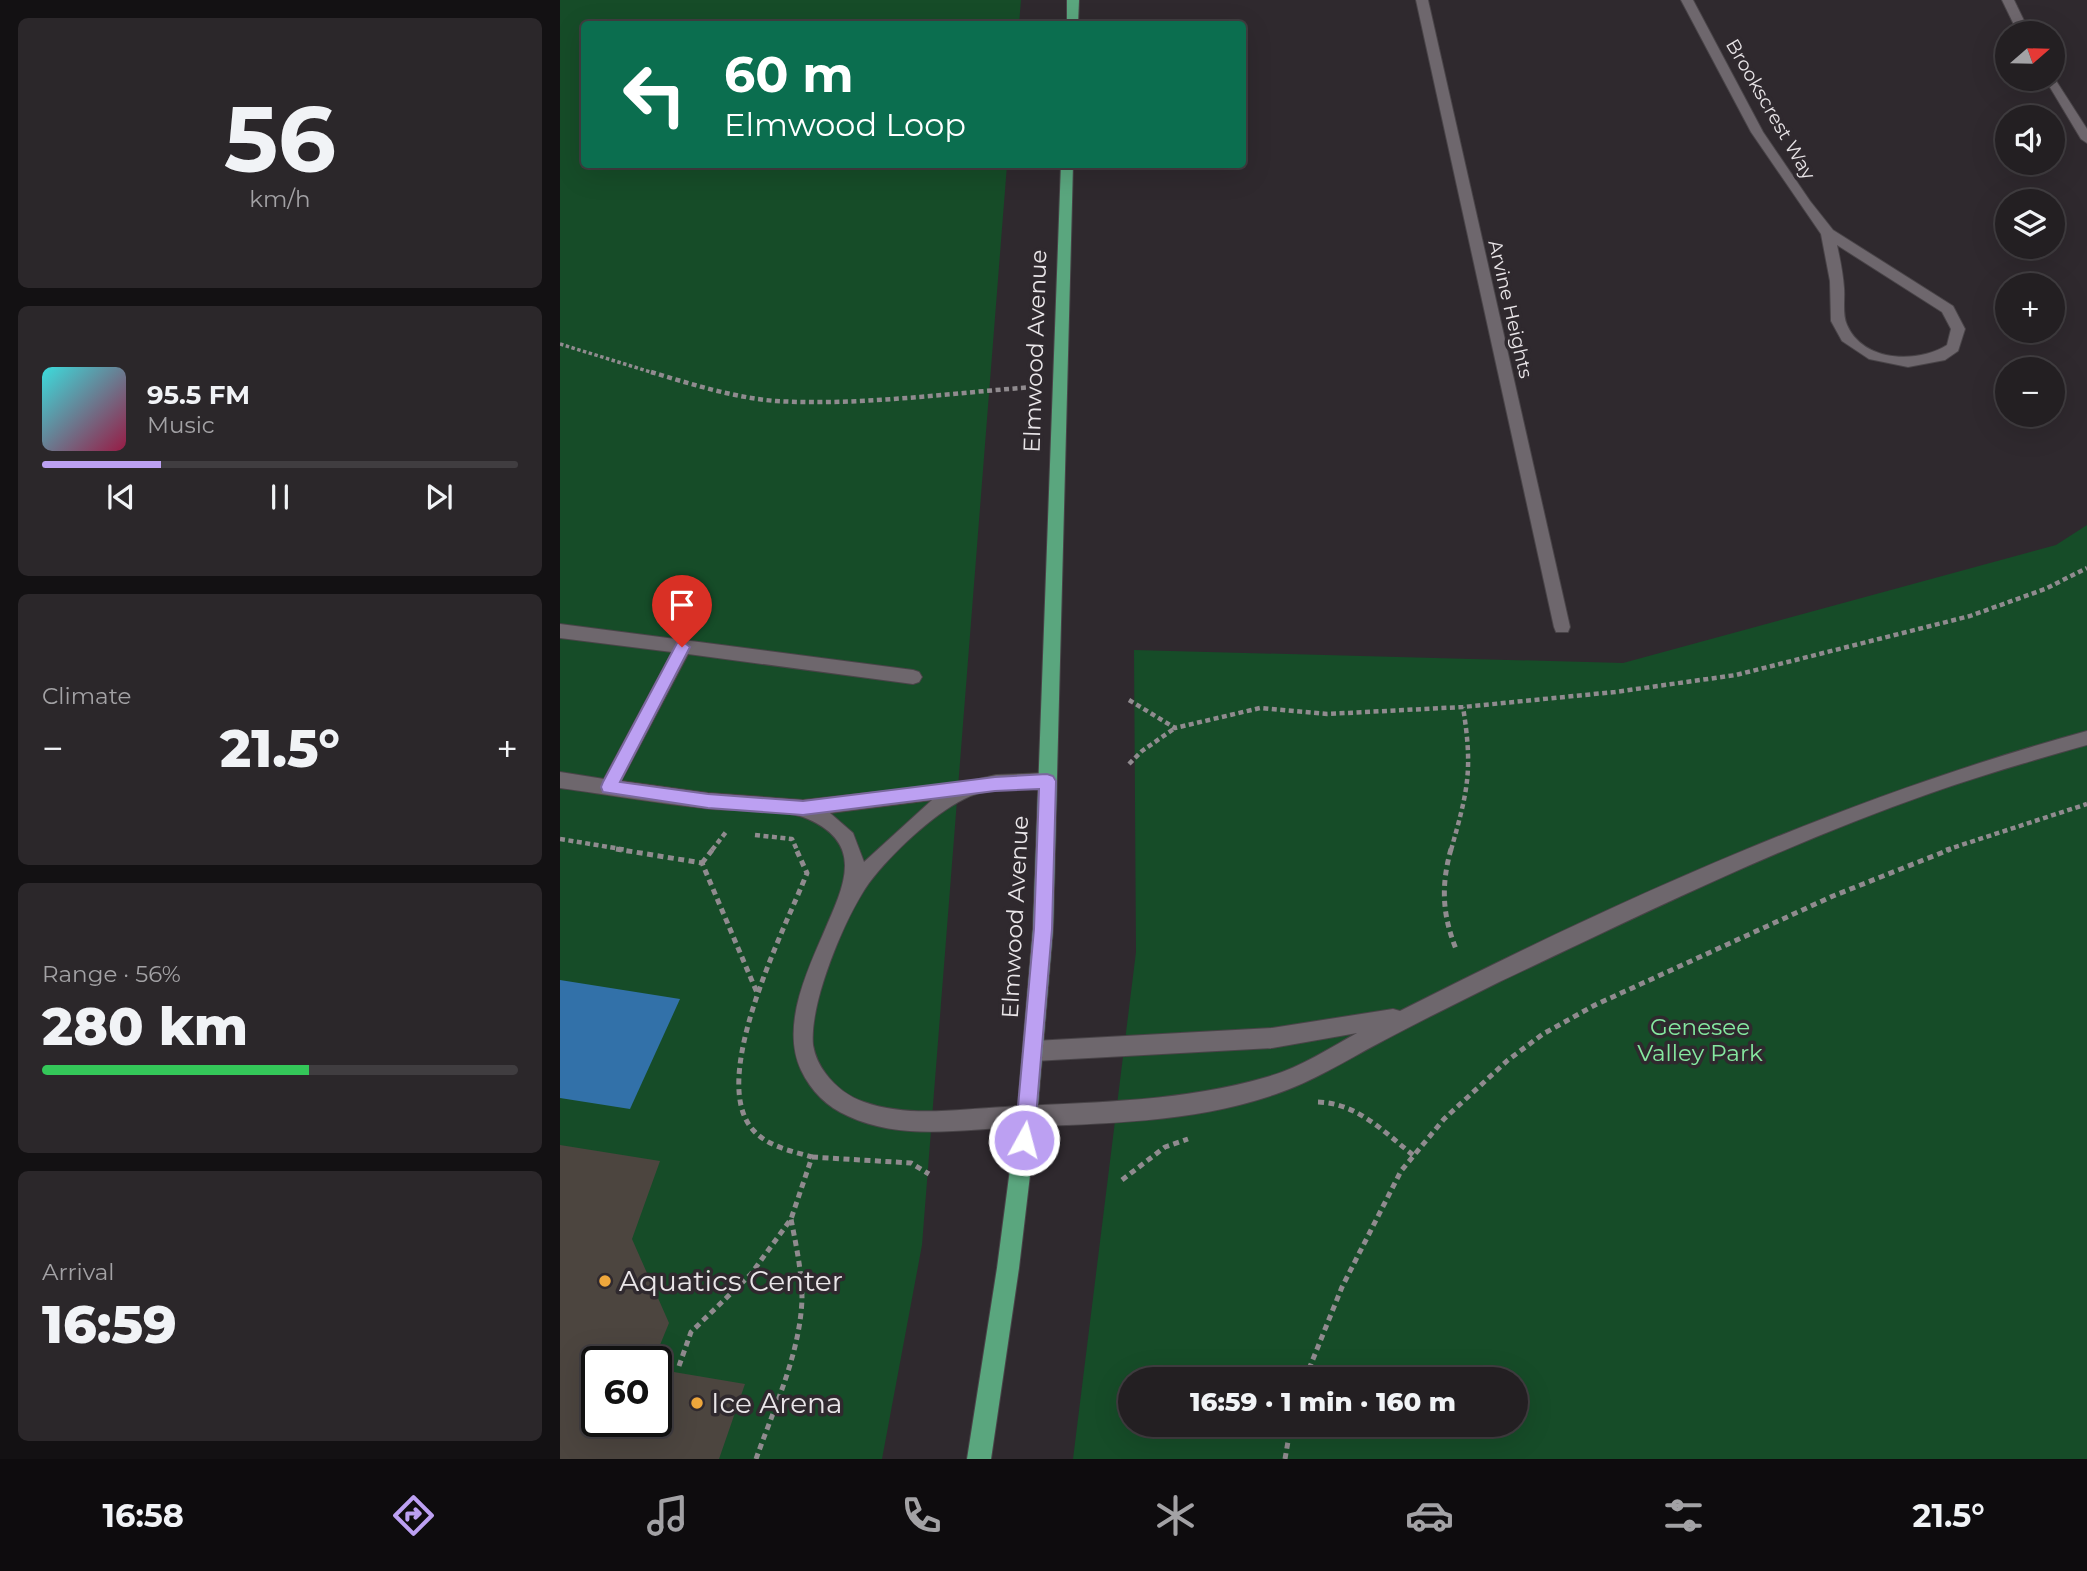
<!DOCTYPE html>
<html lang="en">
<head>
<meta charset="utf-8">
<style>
	:root { --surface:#231f22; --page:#2b272a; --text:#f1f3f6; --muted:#a3a2a5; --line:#403d40; --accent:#bca0f2 }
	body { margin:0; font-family:Montserrat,sans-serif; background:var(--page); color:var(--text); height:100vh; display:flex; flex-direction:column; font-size:26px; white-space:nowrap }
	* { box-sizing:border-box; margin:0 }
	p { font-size:23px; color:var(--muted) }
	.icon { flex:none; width:38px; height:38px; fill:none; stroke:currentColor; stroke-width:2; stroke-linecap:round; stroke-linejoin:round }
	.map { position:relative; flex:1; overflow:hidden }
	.panel { display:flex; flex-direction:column; gap:18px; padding:18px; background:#131113; width:560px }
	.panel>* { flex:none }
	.top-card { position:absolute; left:21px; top:21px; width:665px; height:147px; border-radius:7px; box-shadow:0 7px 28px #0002,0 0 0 2px var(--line); background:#0b6e4f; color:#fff; overflow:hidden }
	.needle { width:46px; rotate:70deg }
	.controls { position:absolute; left:1435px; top:21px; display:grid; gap:14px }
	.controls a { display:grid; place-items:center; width:70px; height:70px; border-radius:50%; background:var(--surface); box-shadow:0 7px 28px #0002,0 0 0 2px var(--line); font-size:35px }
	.speed { position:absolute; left:21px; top:1346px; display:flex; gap:14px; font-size:35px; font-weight:700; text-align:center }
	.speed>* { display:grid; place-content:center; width:91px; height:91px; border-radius:50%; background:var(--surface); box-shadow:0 7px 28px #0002,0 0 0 2px var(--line); line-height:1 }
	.speed .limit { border:4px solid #111; border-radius:10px; background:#fff; color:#111 }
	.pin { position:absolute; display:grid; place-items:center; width:60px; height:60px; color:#fff; margin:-72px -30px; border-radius:50% 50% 50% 0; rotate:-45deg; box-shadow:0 0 7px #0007 }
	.pin .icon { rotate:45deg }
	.me { position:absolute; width:77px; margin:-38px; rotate:7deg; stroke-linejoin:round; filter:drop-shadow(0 0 5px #0008) }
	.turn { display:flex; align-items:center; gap:24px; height:147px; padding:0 28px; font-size:32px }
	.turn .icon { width:91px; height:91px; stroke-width:2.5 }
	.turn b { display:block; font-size:49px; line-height:60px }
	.big { font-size:52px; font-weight:800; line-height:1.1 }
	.panel .card { flex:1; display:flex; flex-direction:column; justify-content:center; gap:10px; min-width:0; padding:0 24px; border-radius:10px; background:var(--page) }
	.panel .dial { align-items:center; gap:0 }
	.dial b { font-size:91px; line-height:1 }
	.song { display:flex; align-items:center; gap:21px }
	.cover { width:84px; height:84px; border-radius:10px; background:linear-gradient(135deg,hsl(180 70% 55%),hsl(340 70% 35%)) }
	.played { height:7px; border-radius:4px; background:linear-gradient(90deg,var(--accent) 25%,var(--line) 25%) }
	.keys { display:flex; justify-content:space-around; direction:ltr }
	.heat { display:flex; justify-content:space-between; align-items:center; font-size:38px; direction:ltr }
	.charge { height:10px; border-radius:5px; background:linear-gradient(90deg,#34c759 56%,var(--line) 0) }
	.trip { position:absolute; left:558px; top:1367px; width:410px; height:70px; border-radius:35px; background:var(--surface); box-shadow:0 7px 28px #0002,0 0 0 2px var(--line); font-weight:800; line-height:70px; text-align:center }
	.dock { display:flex; height:112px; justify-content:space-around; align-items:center; background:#0e0c0e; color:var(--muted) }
	.dock .icon { width:49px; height:49px }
	.dock .active { color:var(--accent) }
	.dock b { font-size:32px; color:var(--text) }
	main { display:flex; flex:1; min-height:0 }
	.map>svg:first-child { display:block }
	.green { fill:#164c28; fill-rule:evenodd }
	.water { fill:#3271a9 }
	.building { fill:#4c453f }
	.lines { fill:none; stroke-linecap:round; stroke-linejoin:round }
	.lane-casing { stroke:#494448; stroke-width:2 }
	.street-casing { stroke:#494448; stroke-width:2 }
	.primary-casing { stroke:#494448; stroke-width:2 }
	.path-far2 { stroke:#908b8f; stroke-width:3.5; stroke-dasharray:3.5 2.5; stroke-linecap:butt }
	.path-far1 { stroke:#908b8f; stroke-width:4.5; stroke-dasharray:5 3.5; stroke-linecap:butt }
	.path { stroke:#908b8f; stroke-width:5; stroke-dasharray:6 4.5; stroke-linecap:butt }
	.lane { fill:#6e676d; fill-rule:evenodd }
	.street { fill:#6e676d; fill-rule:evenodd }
	.primary { fill:#5aa67e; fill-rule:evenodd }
	.route { fill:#bca0f2; stroke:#7a689d; stroke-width:2 }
	.poi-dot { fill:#eea73c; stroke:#2f292e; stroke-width:2.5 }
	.labels { text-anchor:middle; stroke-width:7; stroke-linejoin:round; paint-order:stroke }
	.far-street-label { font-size:19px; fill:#e9e5e8; stroke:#2f292e }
	.street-label { font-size:23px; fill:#e9e5e8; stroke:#2f292e }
	.park-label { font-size:23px; fill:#85e9a0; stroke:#2f292e }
	.near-poi-label { font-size:28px; fill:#e9e5e8; stroke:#2f292e; text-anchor:start }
</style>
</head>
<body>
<main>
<section class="panel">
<div class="card dial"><b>56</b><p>km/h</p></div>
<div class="card">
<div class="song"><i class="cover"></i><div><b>95.5 FM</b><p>Music</p></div></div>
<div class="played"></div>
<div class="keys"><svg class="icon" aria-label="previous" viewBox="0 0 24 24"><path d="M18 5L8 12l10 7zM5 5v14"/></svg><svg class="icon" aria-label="pause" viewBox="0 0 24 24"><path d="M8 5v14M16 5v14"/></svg><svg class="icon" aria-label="next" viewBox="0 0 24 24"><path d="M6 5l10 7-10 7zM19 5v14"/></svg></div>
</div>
<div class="card"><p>Climate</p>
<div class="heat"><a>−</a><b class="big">21.5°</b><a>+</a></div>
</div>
<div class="card"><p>Range · 56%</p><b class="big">280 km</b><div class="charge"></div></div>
<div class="card"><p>Arrival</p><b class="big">16:59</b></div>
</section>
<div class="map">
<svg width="1527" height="1459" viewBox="0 0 1527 1459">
	<rect width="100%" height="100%" fill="#2f292e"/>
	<g class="green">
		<path d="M0,0H461L459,24H24V164L447,165L362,1245L322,1459H0ZM37,1362H96V1421H37Z"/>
		<path d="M1527,525V1459H513L576,952L574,650L1063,663L1496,545ZM570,1379H956V1424H570Z"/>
	</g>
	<polygon class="water" points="0,980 120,999 70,1109 0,1098"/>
	<polygon class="building" points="0,1145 100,1161 72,1239 109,1323 93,1362 37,1362 37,1421 96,1421 96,1369 185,1384 159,1459 0,1459"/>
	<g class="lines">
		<defs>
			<path id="lane" d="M0,624L353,670L359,672L362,677L359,682L353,684L128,654L61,781L148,793L243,800L402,783L436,775L487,773L493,776L496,781L493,786L487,789C460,790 428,786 404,799C372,815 331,854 309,883C285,917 249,1003 253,1045C255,1056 259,1065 266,1074C275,1086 289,1097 304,1102C348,1118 399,1109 445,1107C533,1102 622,1102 707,1077C739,1068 768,1049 797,1033L712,1048L474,1061L467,1058L464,1051L467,1044L474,1041L712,1028L833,1009L840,1011C1060,899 1289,796 1527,731V745C1474,760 1422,775 1371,793C1222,845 1081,915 939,982C899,1002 858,1022 819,1043C785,1061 752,1082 716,1094C634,1123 544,1123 459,1127C403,1129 341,1141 288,1116C267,1107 251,1091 241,1070C221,1027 246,973 264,932C282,889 307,845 248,819C227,809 177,811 152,809C101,804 51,795 0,788V772L44,779L112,652L0,638ZM372,800L304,862L293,833L270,813Z"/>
			<g id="street">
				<polygon points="856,0 868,0 1010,627 1008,632 996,632 994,627"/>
				<path d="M1121,0H1133L1203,132L1250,201L1273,230L1393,306L1405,329L1398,351L1385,360L1348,367L1309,359L1282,341L1271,321L1270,281L1261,234L1191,132ZM1277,245L1382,312L1391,329L1387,345C1357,364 1303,362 1287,325C1282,314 1285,299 1284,288C1283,273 1280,259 1277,245Z"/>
				<polygon points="1442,0 1454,0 1470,33 1458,33"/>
				<polygon points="1493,76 1527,129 1527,143 1521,139 1485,79 1493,79"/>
			</g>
			<g id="primary">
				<polygon points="507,0 519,0 518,24 507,24"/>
				<polygon points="501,164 513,164 493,929 477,1116 459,1268 431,1459 407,1459 437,1268 457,1116 473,929"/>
			</g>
		</defs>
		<use href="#lane" class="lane-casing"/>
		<use href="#street" class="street-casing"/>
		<use href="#primary" class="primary-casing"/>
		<polyline class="path-far2" points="0,344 97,374"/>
		<g class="path-far1">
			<path d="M91,372C131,384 175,398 216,401C301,406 389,393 474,387"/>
			<polyline points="569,700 615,728 700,708 767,714 903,707 1055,692 1176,675 1410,616 1485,589 1527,568"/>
			<polyline points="569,764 582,751 615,728"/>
			<polyline points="195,835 232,839 237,850"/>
			<polyline points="0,839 67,850"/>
			<polyline points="152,850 166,832"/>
			<path d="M891,850C908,790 913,770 903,707"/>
			<polyline points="1386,850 1527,804"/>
		</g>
		<g class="path">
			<polyline points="56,849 142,863 198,995"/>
			<path d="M891,849C881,885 882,914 896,949"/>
			<polyline points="142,863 153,849"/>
			<path d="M758,1102C797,1103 824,1132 853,1155"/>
			<polyline points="252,1157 351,1163 369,1174"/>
			<polyline points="562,1180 605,1147 628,1139"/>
			<path d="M119,1366L131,1332L191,1274L231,1219L252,1157C232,1151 209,1147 194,1131C146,1081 225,929 247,873L236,849"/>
			<polyline points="745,1379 782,1287 841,1171 884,1119 948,1060 983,1034 1035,1005 1273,896 1391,849"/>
			<path d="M196,1459C214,1408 240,1354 242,1299C242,1272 236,1245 231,1219"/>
			<polyline points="725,1459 731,1424"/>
		</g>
		<use href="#lane" class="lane"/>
		<use href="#street" class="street"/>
		<use href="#primary" class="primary"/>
	</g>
	<polygon class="route" points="122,641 130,647 60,782 148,794 243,801 435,777 487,774 493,776 496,781 492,929 474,1140 471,1147 464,1150 457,1147 455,1140 474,929 479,789 435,791 243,815 148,808 43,792 41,787 43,782 117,643"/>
	<g class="poi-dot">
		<circle cx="45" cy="1281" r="7"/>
		<circle cx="137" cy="1403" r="7"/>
	</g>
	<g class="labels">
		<g class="far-street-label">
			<text transform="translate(1211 109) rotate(60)" y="7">Brookscrest Way</text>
			<text transform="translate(951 309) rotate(77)" y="7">Arvine Heights</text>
		</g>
		<g class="street-label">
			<text transform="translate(475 351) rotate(-88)" y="8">Elmwood Avenue</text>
			<text transform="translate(455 917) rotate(-87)" y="8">Elmwood Avenue</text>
		</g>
		<g class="park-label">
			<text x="1140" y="1035">Genesee<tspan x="1140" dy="26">Valley Park</tspan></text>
		</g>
		<g class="near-poi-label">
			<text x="59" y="1291">Aquatics Center</text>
			<text x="151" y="1413">Ice Arena</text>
		</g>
	</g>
</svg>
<div class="controls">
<a><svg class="needle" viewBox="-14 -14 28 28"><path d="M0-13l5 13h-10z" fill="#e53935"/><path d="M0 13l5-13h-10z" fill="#a3a2a5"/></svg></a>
<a><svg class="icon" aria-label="sound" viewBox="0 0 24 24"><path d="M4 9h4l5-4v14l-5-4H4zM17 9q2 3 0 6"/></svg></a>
<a><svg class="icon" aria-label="layers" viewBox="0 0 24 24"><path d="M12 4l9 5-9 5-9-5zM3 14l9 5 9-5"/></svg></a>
<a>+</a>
<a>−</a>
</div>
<div class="speed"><div class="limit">60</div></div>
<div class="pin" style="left:122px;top:647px;background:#d93025"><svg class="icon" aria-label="arrive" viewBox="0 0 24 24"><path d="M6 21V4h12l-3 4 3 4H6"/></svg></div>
<svg class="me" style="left:464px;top:1140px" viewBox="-20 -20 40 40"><circle r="17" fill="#bca0f2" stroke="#fff" stroke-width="3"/><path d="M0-11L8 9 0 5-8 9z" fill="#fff"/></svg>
<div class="trip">16:59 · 1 min · 160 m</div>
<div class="top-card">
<div class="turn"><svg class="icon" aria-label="left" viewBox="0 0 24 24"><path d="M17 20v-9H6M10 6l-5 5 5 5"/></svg><div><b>60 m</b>Elmwood Loop</div></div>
</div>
</div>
</main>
<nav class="dock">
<b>16:58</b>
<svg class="icon active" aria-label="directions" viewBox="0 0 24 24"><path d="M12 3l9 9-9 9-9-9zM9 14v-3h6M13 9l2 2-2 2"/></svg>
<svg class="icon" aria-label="music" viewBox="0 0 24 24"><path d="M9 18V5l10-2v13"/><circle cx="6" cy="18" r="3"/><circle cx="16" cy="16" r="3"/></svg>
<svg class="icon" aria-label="phone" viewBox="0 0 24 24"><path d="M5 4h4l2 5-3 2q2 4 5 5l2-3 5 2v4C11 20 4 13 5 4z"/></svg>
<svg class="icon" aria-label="climate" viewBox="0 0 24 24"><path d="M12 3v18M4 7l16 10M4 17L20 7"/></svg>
<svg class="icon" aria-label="car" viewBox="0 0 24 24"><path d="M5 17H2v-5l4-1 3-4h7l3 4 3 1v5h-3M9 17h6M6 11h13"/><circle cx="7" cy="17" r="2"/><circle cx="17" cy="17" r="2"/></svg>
<svg class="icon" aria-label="filters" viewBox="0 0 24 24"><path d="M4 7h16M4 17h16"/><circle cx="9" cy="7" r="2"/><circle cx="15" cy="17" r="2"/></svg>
<b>21.5°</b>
</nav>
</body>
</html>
